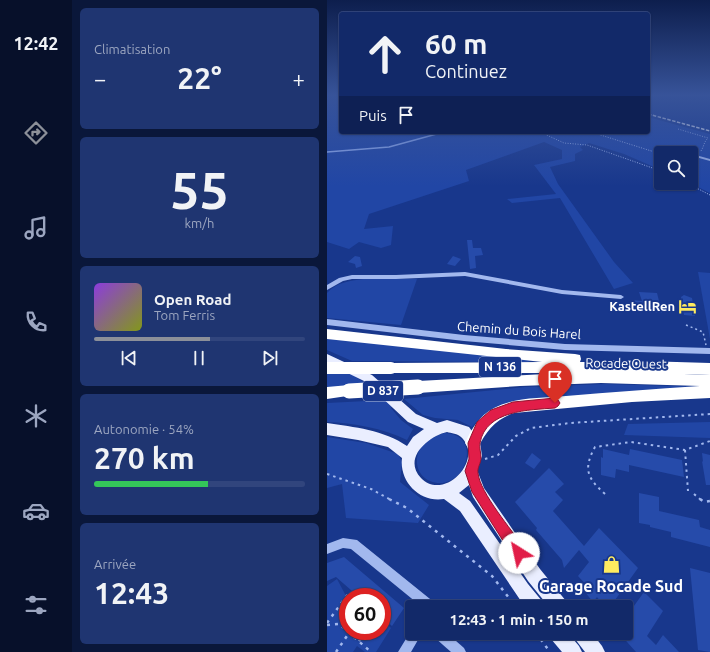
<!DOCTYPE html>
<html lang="fr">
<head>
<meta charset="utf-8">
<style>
	:root { --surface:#122969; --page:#1f3571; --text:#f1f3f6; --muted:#9ca6c0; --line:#31457d; --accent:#8c9099 }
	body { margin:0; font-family:Ubuntu,sans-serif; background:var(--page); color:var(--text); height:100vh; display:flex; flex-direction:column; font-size:15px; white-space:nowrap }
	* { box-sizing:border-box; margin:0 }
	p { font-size:13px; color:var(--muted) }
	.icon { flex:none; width:22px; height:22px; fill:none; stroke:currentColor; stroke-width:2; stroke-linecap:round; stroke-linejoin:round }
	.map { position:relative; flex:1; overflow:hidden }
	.panel { display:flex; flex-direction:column; gap:8px; padding:8px; background:#0a173a; width:255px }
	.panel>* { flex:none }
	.hud { position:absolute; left:12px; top:12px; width:311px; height:122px; border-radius:4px; box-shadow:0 1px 3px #0004,0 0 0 1px var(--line); background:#122969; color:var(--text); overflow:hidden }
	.fabs { position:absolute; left:327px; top:146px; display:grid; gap:8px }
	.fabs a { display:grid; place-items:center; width:44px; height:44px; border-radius:4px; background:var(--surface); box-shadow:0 1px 3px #0004,0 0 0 1px var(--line); font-size:20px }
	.speed { position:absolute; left:12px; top:588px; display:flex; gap:8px; font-size:20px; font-weight:700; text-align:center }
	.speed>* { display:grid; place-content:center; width:52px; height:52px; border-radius:50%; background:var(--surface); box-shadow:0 1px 3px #0004,0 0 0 1px var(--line); line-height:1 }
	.speed .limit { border:6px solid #d22; background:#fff; color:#111 }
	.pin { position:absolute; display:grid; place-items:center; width:34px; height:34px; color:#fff; margin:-41px -17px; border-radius:50% 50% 50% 0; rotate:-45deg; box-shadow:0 0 4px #0007 }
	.pin .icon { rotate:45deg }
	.me { position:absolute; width:44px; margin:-22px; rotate:325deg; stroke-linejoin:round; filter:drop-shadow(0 0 3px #0008) }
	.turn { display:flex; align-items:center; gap:14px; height:84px; padding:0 20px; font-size:18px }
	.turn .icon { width:52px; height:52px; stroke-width:2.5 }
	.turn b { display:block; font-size:28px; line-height:34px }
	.then { display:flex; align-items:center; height:38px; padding:0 20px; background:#0003; gap:8px; font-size:15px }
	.big { font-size:30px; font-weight:700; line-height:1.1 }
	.panel .card { flex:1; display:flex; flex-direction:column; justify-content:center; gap:6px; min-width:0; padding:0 14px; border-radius:6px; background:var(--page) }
	.panel .dial { align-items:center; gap:0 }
	.dial b { font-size:52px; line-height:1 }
	.song { display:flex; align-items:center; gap:12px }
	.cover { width:48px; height:48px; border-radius:6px; background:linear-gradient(135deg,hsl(270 70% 55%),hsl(70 70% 35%)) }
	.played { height:4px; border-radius:2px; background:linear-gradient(90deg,var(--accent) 55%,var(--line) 55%) }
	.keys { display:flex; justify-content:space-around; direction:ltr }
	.heat { display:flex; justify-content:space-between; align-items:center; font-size:22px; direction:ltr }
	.charge { height:6px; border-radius:3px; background:linear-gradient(90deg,#34c759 54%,var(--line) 0) }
	.trip { position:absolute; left:78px; top:600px; width:228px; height:40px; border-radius:4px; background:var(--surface); box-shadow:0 1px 3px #0004,0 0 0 1px var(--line); font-weight:700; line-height:40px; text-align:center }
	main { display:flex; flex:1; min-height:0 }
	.tabs { display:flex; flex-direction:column; width:72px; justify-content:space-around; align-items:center; background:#07102a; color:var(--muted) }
	.tabs .icon { width:28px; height:28px }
	.tabs .current { color:var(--accent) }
	.tabs b { font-size:18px; color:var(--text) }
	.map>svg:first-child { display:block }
	.green { fill:#2146a5 }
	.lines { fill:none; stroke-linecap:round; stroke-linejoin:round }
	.stream { stroke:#95b0f1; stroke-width:1.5 }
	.building { fill:#264baa }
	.path-far3 { stroke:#a2b8ee; stroke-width:1; stroke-dasharray:1 1.5; stroke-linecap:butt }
	.path-far2 { stroke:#a2b8ee; stroke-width:1.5; stroke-dasharray:2 3; stroke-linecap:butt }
	.path-far1 { stroke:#a2b8ee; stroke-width:2; stroke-dasharray:2.5 4; stroke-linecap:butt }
	.path { stroke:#a2b8ee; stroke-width:2.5; stroke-dasharray:3 5; stroke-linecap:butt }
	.minor { fill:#a2b8ee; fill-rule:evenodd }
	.major { fill:#eaeeff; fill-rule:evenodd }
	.highway { fill:#fff; fill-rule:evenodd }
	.rail { stroke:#fff; stroke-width:1.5; stroke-dasharray:3.5 1.5; stroke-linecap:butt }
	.highway-bridge-far1 { stroke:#fff; stroke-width:12 }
	.highway-bridge { stroke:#fff; stroke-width:15 }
	.route { fill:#e11d48; stroke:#92132f }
	.labels { text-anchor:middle; stroke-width:4; stroke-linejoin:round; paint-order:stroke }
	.shield { fill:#18378c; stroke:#bac3dc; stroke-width:1 }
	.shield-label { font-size:12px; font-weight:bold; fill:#fff }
	.poi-label { font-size:13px; font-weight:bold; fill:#fff; stroke:#18378c; text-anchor:end }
	.street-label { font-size:13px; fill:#fff; stroke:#18378c }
	.near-poi-label { font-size:16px; font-weight:bold; fill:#fff; stroke:#18378c }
</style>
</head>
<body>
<main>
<nav class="tabs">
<b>12:42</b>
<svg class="icon current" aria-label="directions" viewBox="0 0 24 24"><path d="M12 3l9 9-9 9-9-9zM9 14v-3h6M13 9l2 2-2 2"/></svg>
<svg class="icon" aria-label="music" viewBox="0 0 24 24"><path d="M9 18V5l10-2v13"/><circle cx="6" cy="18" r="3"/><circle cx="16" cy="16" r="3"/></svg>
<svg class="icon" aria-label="phone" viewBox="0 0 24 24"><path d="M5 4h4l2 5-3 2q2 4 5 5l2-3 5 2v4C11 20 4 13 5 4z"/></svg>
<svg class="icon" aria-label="climate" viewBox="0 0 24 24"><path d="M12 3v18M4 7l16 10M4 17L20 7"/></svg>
<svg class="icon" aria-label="car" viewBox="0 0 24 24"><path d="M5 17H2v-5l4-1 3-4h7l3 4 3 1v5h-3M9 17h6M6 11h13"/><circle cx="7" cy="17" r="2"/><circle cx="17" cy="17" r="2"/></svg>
<svg class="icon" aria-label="filters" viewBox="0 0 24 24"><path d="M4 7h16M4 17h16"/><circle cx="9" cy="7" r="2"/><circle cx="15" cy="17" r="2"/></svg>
</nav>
<section class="panel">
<div class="card"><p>Climatisation</p>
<div class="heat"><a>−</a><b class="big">22°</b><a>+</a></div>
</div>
<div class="card dial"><b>55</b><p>km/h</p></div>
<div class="card">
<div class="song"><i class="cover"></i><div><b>Open Road</b><p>Tom Ferris</p></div></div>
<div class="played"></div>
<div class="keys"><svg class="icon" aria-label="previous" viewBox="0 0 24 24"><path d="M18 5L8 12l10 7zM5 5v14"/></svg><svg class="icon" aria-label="pause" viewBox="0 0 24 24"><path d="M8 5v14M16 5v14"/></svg><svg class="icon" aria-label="next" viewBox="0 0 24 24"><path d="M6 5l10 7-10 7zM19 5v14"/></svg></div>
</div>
<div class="card"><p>Autonomie · 54%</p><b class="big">270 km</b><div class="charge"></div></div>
<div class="card"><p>Arrivée</p><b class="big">12:43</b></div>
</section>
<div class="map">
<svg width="383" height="652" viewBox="0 0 383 652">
	<rect width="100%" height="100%" fill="#18378c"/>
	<g class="green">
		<polygon points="0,95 14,95 14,132 321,132 321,117 383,134 383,193 363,183 364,183 364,153 334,153 334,170 297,154 262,143 253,147 256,150 248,154 248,161 223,167 231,184 287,262 306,283 287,289 233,198 185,203 180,199 229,194 207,165 235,159 235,150 217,142 139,170 142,181 42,214 37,229 66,226 64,245 54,248 32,242 22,249 0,242"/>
		<polygon points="371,272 383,273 383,339"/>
		<path d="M36,279H90L74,325L0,318V293C10,282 22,281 36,279Z"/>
		<polygon points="0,338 204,358 203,361 201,362 25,361 0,350"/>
		<polygon points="0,374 24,374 40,384 0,388"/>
		<path d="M278,384L383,387L186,402C168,406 157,413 145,427L131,420L108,418L96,415L77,399L198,387Z"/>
		<path d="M60,400L65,406L64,408L74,420L86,429L80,440C55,428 27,423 0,422V403Z"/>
		<polygon points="383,422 383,438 297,435 301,424"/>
		<path d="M117,433C159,434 137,495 103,481C90,476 86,459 94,447C100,440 108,436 117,433Z"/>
		<polygon points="0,437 39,443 71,454 75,462 73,482 102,505 91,523 19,518 15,484 0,488"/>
		<polygon points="10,579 19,596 28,597 21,597 21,631 55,631 55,619 64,628 49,652 38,652 30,646 26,652 0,652 0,586"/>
	</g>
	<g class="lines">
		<polyline class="stream" points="0,152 62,147 117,132"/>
	</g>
	<g class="building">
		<polygon points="140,240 145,240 146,248 154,248 156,255 148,256 149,268 143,269"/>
		<polygon points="28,256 33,257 35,266 29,268 28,264 21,262"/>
		<polygon points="126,256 134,259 128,266 120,264"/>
		<polygon points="312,292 330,293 335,313 306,311 305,300 315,301"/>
		<polygon points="357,295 365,298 368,316 357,315 354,297"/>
		<polygon points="276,449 302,455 303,449 355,460 357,477 302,465 302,472 289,469 288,478 274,475 274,457 276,458"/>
		<polygon points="205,453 214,460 207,469 198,463"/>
		<polygon points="375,453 383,455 383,485 379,485 375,461 376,462"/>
		<polygon points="222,468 237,484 228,492 236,500 226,511 257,546 272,528 311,568 283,607 278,607 270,597 266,602 258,592 262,588 251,576 262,562 252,550 237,568 235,560 209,530 210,528 188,502"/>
		<polygon points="312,493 332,497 332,511 372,520 373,527 383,530 383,547 344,537 344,532 323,527 323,525 312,523"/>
		<polygon points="17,557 77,608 65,626 55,617 55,597 32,597 9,577 0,581 0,563"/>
		<polygon points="363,568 383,573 383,652 371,650"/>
		<polygon points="317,592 336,611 320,636 329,645 336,635 352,652 309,652 292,633 299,633 299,617"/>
	</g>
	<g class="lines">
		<g class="path-far3">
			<path d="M351,129L381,138C376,143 377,148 373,152"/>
			<polyline points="213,132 237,143 260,145 334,171"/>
			<polyline points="264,132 334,154"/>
			<polyline points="360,183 383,195"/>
		</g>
		<polyline class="path-far2" points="359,325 376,332 379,345"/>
		<g class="path-far1">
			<polyline points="358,450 361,491"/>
			<polyline points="158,459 171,455 189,436 204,428 243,423 383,414"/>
			<polyline points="0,474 44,489 64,500"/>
			<path d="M278,494C260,478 256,469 268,447L304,442L358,450L383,441"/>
			<polyline points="367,494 374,500"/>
		</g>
		<g class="path">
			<polyline points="62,499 80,508 165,576 189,607"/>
			<polyline points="373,499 377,502 383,501"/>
			<polyline points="0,623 21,594"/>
			<polyline points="0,625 12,624 44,652"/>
			<polyline points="209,633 223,652"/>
			<polyline points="32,641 39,631"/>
			<polyline points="9,652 22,633"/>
		</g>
		<g class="minor">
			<polygon points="365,154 383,159 383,161 365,156"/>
			<polygon points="138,272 235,290 294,295 297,297 294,299 235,294 138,276 69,279 25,279 16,281 0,290 0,285 12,278 25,275 69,275"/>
			<polygon points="0,319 137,335 238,344 383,348 383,354 238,350 137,341 0,325"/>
			<polygon points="16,538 30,540 108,603 110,607 95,607 24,549 16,548 0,554 0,544"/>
			<polygon points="85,629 85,633 95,633 84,652 71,652"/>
			<polygon points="105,633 120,633 137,648 139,652 124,652 107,637"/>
		</g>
		<g class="major">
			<path d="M0,354L45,375L89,414L110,423L120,420L142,427L153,442L155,456L150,470L157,488L213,569L239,601L241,607H222L201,581L146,497L142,485L132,493L143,501L201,584L215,601L217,607H198L133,511L117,499C93,503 72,482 75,458L61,447L31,440L0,435V423C27,427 57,430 80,446L86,437L97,429L81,422L37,381L0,363ZM120,432C124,433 131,434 134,437C158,459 117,502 94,478C75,458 102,436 120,432Z"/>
			<polygon points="221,633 241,633 252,646 255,652 235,652 224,639"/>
			<polygon points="245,633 265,633 275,646 278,652 258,652 248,639"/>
		</g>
		<g class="highway">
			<path d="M0,329L179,349L248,354L253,355L254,359L253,362H273L282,360L383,363V375L278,371L383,375V398L305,402L187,413C169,419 159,431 151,448L146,450L141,448L138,443C145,428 152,416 167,408C188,397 215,398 239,396C283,392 328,389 373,386L274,383L193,386L91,393L86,391L84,387L86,383L91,381L237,373H64L59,372L57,368L59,364L64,363L215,362L0,339Z"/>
			<polygon points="22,385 27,387 29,391 27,395 0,399 0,387"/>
		</g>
		<polyline class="rail" points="321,114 383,131"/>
		<polyline class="highway-bridge-far1" points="0,368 64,368"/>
		<polyline class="highway-bridge" points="22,391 91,387"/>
	</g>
	<linearGradient id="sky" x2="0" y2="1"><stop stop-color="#0d1e4d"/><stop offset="0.51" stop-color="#375399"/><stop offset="1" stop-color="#375399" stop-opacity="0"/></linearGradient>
	<rect width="383" height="186" fill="url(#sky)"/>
	<path class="route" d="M228,398L231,400L233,403L231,406L228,408C202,410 159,410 153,443C152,447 154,453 154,458C154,463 150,468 151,473C153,493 185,530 197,548L199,553L197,558L192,560L187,558L145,492L138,471L142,459L141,443L150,422L164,410L186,402Z"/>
	<defs>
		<symbol id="hotel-bare" viewBox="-9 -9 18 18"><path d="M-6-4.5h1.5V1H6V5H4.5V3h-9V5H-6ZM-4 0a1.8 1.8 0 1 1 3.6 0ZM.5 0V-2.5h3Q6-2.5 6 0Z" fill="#ffec60" stroke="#18378c" stroke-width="2.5" paint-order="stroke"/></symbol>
		<symbol id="shop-bare" viewBox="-9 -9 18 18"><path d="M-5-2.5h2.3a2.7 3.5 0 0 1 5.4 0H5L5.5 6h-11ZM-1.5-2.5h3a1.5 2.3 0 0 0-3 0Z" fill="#ffec60" stroke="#18378c" stroke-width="2.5" paint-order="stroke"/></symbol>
	</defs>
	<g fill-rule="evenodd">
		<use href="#hotel-bare" x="348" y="294" width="25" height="25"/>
		<use href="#shop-bare" x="272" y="552" width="25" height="25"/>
	</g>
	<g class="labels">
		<g class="shield">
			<rect x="152" y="357" width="42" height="20" rx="3"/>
			<rect x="36" y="381" width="40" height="20" rx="3"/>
		</g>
		<g class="shield-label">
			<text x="173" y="371">N 136</text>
			<text x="56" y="395">D 837</text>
		</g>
		<g class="poi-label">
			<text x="348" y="311">KastellRen</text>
		</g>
		<g class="street-label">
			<text transform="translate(192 330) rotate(4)" y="5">Chemin du Bois Harel</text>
			<text transform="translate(299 363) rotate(1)" y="5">Rocade Ouest</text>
		</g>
		<g class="near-poi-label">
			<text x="284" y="592">Garage Rocade Sud</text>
		</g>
	</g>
</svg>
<div class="fabs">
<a><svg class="icon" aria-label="search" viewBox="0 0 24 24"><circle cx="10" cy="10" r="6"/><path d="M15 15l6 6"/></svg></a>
</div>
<div class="speed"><div class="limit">60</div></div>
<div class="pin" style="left:228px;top:403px;background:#d93025"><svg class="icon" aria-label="arrive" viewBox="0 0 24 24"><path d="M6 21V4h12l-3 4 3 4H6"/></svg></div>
<svg class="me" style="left:192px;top:553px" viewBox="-20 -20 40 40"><circle r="19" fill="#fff"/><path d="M0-13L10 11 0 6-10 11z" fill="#e11d48"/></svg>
<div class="trip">12:43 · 1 min · 150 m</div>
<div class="hud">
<div class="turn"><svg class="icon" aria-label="ahead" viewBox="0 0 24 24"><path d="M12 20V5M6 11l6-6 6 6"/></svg><div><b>60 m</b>Continuez</div></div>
<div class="then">Puis<svg class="icon" aria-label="arrive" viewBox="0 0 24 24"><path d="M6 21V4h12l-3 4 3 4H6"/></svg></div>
</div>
</div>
</main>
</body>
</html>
